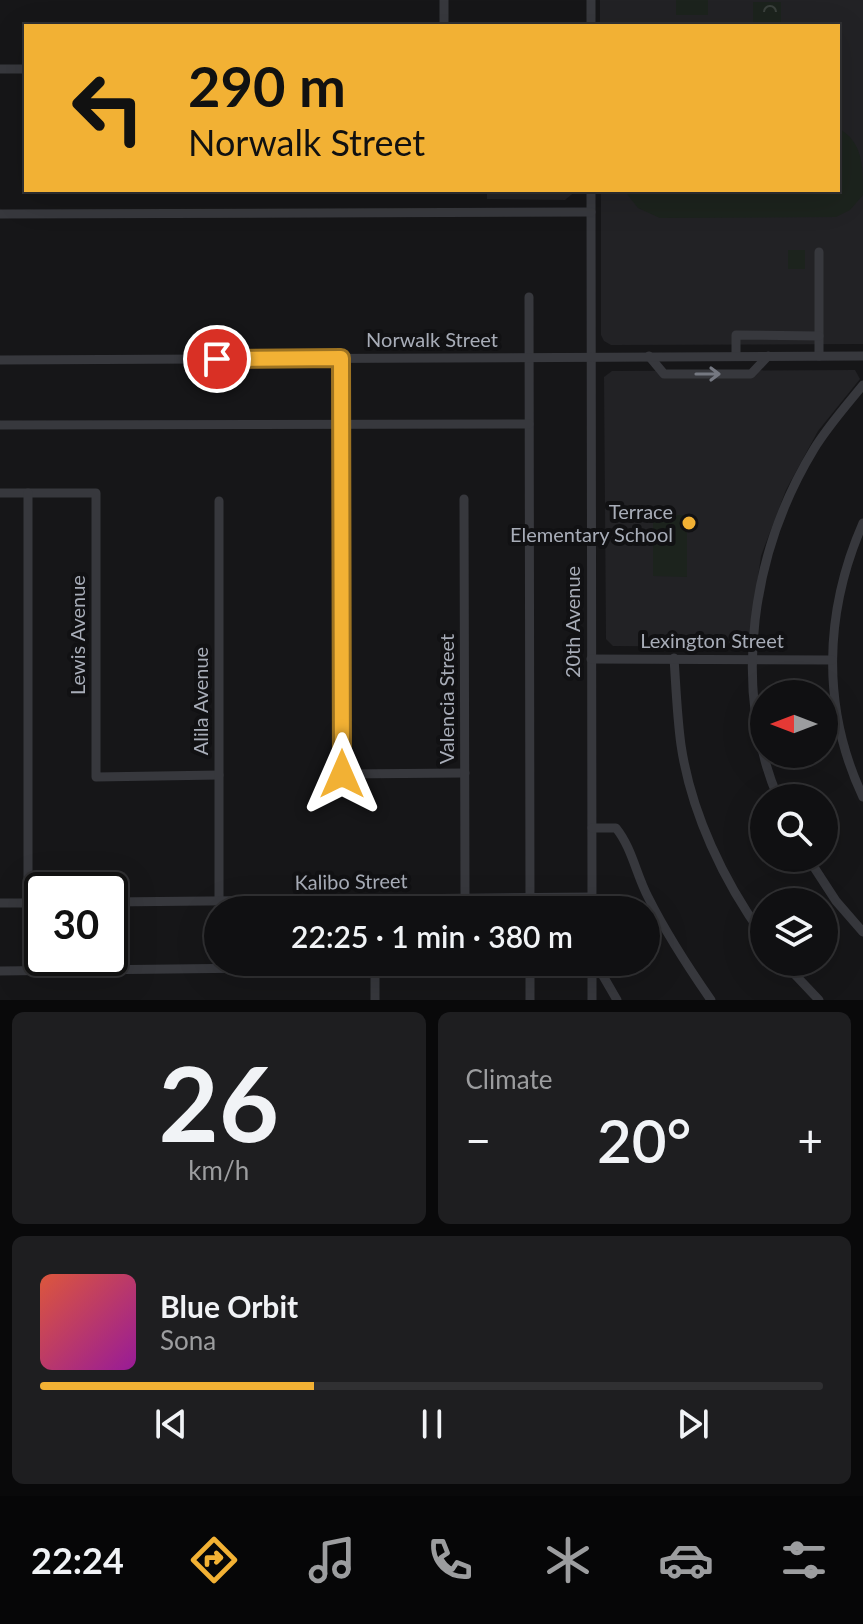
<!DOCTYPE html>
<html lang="en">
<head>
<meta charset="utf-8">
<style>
	:root { --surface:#101012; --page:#1e1e20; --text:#f1f3f6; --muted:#9c9d9f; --line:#303032; --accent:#f2b134 }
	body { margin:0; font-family:Lato,sans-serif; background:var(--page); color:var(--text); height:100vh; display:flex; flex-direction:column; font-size:30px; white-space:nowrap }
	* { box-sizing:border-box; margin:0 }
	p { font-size:26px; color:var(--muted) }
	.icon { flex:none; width:44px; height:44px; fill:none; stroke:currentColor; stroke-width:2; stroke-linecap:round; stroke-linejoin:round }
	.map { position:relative; height:1000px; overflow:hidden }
	.details { display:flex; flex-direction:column; gap:12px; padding:12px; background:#09090a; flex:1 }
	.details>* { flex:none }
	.top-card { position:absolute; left:24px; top:24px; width:816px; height:168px; border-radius:0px; box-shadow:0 8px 32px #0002,0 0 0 2px var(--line); background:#f2b134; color:#111; overflow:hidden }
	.needle { width:52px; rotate:270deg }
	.controls { position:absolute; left:750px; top:680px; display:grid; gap:16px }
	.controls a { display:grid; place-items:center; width:88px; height:88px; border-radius:50%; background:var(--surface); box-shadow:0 8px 32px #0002,0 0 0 2px var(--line); font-size:40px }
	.speed { position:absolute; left:24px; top:872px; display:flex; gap:16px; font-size:40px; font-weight:700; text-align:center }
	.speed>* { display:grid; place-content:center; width:104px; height:104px; border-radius:50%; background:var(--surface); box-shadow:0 8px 32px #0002,0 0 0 2px var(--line); line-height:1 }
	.speed .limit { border:4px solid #111; border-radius:12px; background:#fff; color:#111 }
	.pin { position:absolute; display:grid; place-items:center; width:68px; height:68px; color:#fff; margin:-34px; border:4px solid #fff; border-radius:50%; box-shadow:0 2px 8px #0007 }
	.me { position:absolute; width:88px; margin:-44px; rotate:0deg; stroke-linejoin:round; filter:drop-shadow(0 0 6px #0008) }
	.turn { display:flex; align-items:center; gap:28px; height:168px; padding:0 32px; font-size:36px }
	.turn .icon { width:104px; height:104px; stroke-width:2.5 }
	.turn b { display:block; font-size:56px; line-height:68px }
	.big { font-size:60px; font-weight:600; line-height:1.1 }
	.details .card { flex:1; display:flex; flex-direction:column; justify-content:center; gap:12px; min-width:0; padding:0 28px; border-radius:12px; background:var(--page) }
	.details .dial { align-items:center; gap:0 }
	.dial b { font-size:104px; line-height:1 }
	.song { display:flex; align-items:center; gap:24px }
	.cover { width:96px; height:96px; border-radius:12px; background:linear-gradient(135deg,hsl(10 70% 55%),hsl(300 70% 35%)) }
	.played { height:8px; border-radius:4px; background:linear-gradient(90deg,var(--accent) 35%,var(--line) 35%) }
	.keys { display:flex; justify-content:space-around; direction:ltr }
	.heat { display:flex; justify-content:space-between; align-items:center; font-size:44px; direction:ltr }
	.details .tiles { flex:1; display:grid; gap:12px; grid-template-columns:1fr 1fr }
	.card:last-child { grid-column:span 2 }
	.trip { position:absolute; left:204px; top:896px; width:456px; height:80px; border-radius:40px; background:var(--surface); box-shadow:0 8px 32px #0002,0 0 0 2px var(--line); font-weight:600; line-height:80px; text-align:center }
	.dock { display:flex; height:128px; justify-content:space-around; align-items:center; background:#060607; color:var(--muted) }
	.dock .icon { width:56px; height:56px }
	.dock .selected { color:var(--accent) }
	.dock b { font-size:36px; color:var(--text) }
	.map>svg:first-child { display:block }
	.built { fill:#222225 }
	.park { fill:url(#park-crowns) }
	.pitch { fill:#1c231d }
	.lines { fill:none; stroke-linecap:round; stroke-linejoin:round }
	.minor { stroke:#37383d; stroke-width:9 }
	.oneway { stroke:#757881 }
	.route-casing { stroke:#9d7322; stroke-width:20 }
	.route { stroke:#f2b134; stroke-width:14 }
	.poi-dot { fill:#f2b134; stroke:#111113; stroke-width:3 }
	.labels { text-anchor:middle; stroke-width:8; stroke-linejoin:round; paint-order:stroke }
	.street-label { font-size:20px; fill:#a8adb8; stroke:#111113 }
	.poi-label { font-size:20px; fill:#a8adb8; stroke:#111113; text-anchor:end }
</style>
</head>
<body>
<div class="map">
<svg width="863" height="1000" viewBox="0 0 863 1000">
	<defs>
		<pattern id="park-crowns" width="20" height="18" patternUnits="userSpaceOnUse" patternTransform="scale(2)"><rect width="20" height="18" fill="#1c231d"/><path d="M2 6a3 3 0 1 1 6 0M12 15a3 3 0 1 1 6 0" fill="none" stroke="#3a403c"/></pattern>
	</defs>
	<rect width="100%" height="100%" fill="#161618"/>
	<g class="built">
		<polygon points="600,0 863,0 863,344 611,345 604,341 601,335 601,190 838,190 838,26 600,26"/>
		<polygon points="487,190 577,190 565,200 487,199"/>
		<polygon points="855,370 860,379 818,431 786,490 761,556 748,647 613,646 606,639 604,377 612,371"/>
	</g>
	<rect class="park" x="753" y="2" width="28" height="24"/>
	<g class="pitch">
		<rect x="676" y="0" width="32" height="15"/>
		<path d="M838,128C863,142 863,165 863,195L850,210L836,217L660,218L638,208L624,190H838Z"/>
		<rect x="788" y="250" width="17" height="19"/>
		<polygon points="653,515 687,515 687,577 653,576"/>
	</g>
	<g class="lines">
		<g class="minor">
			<polyline points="444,0 444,26"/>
			<polyline points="591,26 591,0"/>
			<polyline points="0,69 26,69"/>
			<polyline points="591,190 592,910"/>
			<polyline points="0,214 591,212"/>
			<polyline points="819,252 819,356"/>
			<polyline points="529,297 530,910"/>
			<polyline points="649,356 664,374 751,374 768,356"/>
			<polyline points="736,356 736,335 819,336"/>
			<polyline points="341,358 342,774 465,773"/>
			<polyline points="0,360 863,356"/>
			<polyline points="0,425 529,424"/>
			<polyline points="0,493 96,493 96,777 219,775"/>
			<polyline points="28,493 28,903"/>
			<polyline points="464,499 465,898"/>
			<polyline points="219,501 219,901"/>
			<path d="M863,523C824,612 821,708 863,797"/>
			<path d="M674,658C676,687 677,716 681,745C691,813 724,882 764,937"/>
			<polyline points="591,659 832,660"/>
			<path d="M778,798C731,686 752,551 814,449C828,426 846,406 863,385"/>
			<path d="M592,828H616C632,848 636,874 648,897C666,933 688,967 711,1000"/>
			<polyline points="808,858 836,901 863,932"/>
			<polyline points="110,902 592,897"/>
			<polyline points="0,903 42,903"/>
			<polyline points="375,962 375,1000"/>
			<polyline points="530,962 530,1000"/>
			<polyline points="592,962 592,1000"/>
			<polyline points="595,962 617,1000"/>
			<polyline points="783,962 819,1000"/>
			<polyline points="0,971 530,965"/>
		</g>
	</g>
	<defs><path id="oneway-shaft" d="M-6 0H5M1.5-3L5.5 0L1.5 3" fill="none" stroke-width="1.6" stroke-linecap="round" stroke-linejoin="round" transform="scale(2)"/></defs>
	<use class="oneway" href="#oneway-shaft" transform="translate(708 374)"/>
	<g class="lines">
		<defs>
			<polyline id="route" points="217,359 341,358 342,774"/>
		</defs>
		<use href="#route" class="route-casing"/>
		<use href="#route" class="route"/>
	</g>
	<circle class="poi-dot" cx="689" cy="523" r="8"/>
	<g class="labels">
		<g class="street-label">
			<text x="432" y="347">Norwalk Street</text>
			<text transform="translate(573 622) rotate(-90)" y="7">20th Avenue</text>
			<text transform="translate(78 635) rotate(-90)" y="7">Lewis Avenue</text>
			<text x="712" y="648">Lexington Street</text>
			<text transform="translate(447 699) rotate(-90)" y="7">Valencia Street</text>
			<text transform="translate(201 701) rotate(-90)" y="7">Alila Avenue</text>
			<text transform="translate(351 882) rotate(-1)" y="7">Kalibo Street</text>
		</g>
		<g class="poi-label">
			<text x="673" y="519">Terrace<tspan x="673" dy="23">Elementary School</tspan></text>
		</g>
	</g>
</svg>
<div class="controls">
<a><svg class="needle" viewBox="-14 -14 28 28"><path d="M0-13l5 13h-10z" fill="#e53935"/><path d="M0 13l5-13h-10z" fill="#9c9d9f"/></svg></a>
<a><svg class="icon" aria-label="search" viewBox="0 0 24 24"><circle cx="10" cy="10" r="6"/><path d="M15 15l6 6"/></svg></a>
<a><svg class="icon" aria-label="layers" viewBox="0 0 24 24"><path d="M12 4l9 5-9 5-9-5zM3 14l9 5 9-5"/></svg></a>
</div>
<div class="speed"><div class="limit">30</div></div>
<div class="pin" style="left:217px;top:359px;background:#d93025"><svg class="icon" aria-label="arrive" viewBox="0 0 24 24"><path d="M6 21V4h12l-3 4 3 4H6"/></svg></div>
<svg class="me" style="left:342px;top:774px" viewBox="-20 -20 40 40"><path d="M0-17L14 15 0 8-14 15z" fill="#f2b134" stroke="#fff" stroke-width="4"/></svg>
<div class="trip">22:25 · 1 min · 380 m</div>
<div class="top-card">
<div class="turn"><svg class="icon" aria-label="left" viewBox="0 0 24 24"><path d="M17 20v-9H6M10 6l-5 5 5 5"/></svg><div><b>290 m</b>Norwalk Street</div></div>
</div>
</div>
<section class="details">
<div class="tiles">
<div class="card dial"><b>26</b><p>km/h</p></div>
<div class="card"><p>Climate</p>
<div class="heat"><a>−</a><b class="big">20°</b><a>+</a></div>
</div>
<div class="card">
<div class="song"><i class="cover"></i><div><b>Blue Orbit</b><p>Sona</p></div></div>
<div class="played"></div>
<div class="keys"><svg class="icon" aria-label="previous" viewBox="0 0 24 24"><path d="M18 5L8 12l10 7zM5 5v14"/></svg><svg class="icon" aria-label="pause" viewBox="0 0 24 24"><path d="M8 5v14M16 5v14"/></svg><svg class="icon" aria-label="next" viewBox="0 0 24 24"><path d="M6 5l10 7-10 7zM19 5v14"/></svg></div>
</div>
</div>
</section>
<nav class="dock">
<b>22:24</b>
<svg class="icon selected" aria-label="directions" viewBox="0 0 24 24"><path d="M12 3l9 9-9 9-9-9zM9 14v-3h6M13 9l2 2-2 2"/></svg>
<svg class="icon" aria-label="music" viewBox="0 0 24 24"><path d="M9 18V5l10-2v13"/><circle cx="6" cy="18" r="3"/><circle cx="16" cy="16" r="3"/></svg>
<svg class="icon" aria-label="phone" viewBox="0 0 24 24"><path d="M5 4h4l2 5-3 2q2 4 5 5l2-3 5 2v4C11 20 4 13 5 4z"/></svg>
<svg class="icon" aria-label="climate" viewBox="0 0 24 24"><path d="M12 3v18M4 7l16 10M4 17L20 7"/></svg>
<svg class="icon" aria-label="car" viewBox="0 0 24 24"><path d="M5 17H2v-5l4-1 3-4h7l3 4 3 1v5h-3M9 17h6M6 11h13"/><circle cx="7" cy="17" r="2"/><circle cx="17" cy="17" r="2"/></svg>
<svg class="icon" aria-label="filters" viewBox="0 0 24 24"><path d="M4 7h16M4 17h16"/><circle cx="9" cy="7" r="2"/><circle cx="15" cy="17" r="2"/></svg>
</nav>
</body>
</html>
